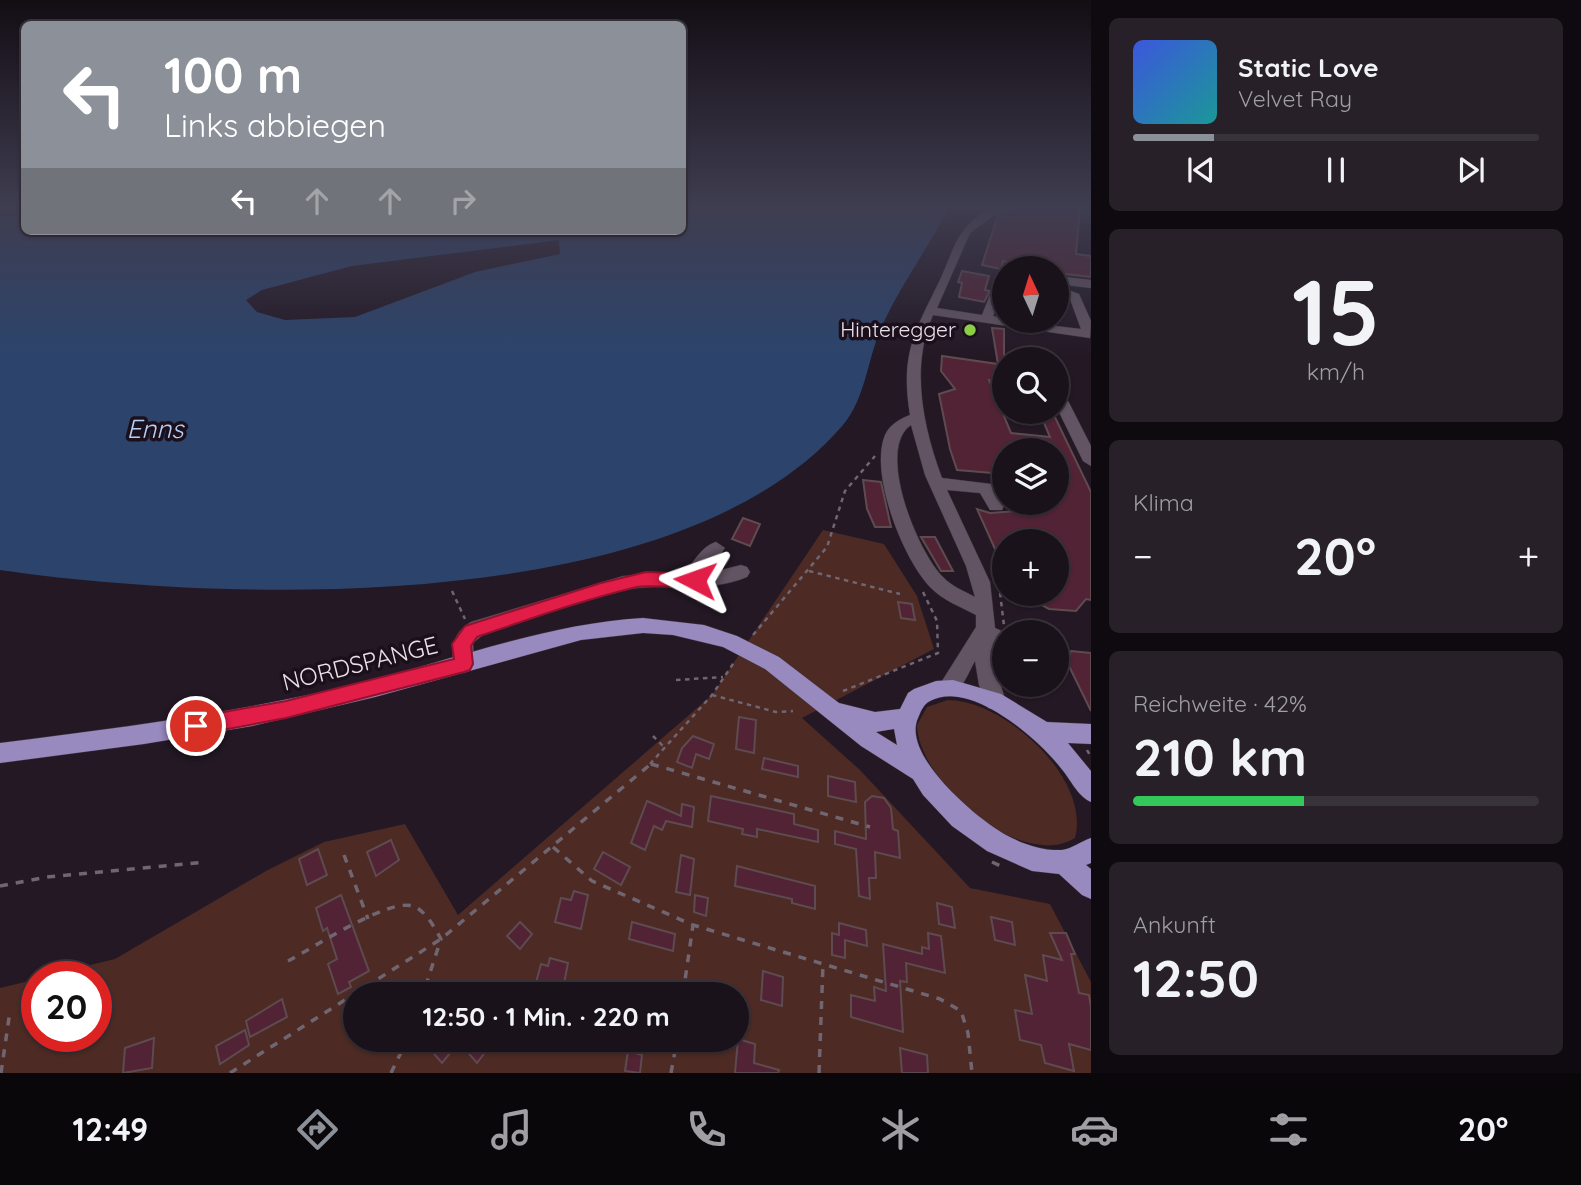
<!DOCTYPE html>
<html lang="de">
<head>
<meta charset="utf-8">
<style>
	:root { --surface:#1a121b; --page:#272028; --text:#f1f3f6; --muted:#9f9ea3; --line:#38323a; --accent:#8c9099 }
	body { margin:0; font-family:Quicksand,sans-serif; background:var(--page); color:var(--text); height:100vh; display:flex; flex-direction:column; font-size:26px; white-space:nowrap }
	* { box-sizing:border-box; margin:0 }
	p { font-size:23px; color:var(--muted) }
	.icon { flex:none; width:38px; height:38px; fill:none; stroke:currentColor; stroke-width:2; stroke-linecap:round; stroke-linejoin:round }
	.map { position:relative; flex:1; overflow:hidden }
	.panel { display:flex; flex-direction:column; gap:18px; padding:18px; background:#0e0a0f; width:490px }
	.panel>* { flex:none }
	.hud { position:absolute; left:21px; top:21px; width:665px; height:214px; border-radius:10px; box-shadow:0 2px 5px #0004,0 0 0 2px var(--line); background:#8c9099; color:#fff; overflow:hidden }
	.needle { width:46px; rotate:356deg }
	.fabs { position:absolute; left:992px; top:256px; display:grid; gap:14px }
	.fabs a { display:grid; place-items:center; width:77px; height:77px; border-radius:50%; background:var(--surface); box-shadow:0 2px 5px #0004,0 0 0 2px var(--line); font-size:35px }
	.speed { position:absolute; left:21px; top:961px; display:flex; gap:14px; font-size:35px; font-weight:700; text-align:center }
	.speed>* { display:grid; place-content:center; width:91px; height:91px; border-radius:50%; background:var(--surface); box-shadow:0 2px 5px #0004,0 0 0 2px var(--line); line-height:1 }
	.speed .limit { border:10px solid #d22; background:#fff; color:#111 }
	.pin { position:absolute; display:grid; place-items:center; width:60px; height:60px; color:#fff; margin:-30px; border:4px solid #fff; border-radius:50%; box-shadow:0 2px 7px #0007 }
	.me { position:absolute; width:77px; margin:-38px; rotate:274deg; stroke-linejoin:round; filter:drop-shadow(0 0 5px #0008) }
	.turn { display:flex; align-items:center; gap:24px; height:147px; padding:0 28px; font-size:32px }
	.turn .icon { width:91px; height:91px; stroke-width:2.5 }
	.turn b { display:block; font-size:49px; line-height:60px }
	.lanes { display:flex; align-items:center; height:66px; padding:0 28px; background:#0003; justify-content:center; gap:35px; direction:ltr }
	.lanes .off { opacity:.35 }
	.big { font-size:52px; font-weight:800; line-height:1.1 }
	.panel .tile { flex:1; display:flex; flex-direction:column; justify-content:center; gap:10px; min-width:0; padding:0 24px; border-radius:10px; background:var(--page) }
	.panel .dial { align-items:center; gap:0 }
	.dial b { font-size:91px; line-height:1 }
	.song { display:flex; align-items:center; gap:21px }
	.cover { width:84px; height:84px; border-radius:10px; background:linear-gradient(135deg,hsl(230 70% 55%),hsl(180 70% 35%)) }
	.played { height:7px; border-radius:4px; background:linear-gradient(90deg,var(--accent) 20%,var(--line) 20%) }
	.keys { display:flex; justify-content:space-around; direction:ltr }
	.heat { display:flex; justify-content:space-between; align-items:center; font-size:38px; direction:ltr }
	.charge { height:10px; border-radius:5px; background:linear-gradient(90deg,#34c759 42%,var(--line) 0) }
	.trip { position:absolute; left:343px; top:982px; width:406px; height:70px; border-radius:35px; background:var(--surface); box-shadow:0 2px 5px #0004,0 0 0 2px var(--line); font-weight:800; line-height:70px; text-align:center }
	.menu { display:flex; height:112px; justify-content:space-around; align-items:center; background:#0a070b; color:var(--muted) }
	.menu .icon { width:49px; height:49px }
	.menu .active { color:var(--accent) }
	.menu b { font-size:32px; color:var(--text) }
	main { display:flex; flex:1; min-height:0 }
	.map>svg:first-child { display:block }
	.green { fill:#4d2a24; fill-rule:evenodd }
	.water { fill:#2c446c; fill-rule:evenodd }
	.building { fill:#522334; stroke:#5e4b50; stroke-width:2 }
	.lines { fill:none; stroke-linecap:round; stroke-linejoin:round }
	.minor-casing { stroke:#3d353d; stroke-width:1 }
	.major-casing { stroke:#3d353d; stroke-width:1 }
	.path-far1 { stroke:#706671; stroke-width:2.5; stroke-dasharray:4.5 4.5; stroke-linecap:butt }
	.path { stroke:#706671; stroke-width:3.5; stroke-dasharray:8 8; stroke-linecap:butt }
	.minor { fill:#625462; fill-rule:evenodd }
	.major { fill:#9889bf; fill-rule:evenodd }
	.route { fill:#e11d48; stroke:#92132f; stroke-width:2 }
	.poi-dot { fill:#8cce45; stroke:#1a0f1a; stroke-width:2.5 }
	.labels { text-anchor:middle; stroke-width:7; stroke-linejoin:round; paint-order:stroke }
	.far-poi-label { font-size:21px; fill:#e9e1e9; stroke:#1a0f1a; text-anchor:end }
	.street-label { font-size:24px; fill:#e9e1e9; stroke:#1a0f1a }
	.water-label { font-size:26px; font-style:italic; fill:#b5cef6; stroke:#1a0f1a }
</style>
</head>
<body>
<main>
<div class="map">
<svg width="1091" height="1073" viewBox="0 0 1091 1073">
	<rect width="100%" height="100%" fill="#231824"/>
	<g class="green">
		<path d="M823,530L884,544L917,596L934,649L802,718L860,770L970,888L1050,904L1091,982V1073H0V988L37,979V1036H96V976H45L115,959L266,871L324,842L405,824L458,915L712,695ZM355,994H737V1040H355Z"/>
		<path d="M948,700C1003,700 1091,777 1075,838C1020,872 918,781 917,725L927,707Z"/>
	</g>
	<path class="water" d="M683,207H949C928,249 898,288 880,331C867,362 865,399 843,425C679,617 228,603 0,570V215L24,218V231H682ZM559,240L560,254L475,272L355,317L285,320L257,312L246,300L262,290L352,266Z"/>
	<g class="building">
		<polygon points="1010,207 1080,207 1076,254 1091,256 1091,277 1057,273 1057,268 1028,268 1003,261 1001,269 982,265 998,215"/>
		<polygon points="962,271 989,276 985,290 990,291 984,302 959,297 962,283 958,282"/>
		<polygon points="992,328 1004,329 1004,364 1002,365 1004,365 1004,382 989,380 1011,433 1050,437 1039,411 1052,411 1091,492 1091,600 1086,599 1076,611 1049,609 1020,593 1057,593 1057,541 1004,541 1004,569 977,509 990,513 1019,511 1015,502 1057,502 1057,450 1004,450 1004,474 957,470 950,449 939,394 955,389 941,371 942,356 998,364"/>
		<polygon points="863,480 881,482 891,527 875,527 867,509"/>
		<polygon points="743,518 760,524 750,546 732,539"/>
		<polygon points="921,537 935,537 953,571 941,571"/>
		<polygon points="898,602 912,604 915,620 901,618"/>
		<polygon points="1071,651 1091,653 1091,711 1067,662"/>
		<polygon points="739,717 756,720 754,753 736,749"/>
		<polygon points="693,736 714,744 709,759 696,754 692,768 677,762 682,748"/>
		<polygon points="764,758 798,766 798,777 762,769"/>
		<polygon points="828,776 855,782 856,802 828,796"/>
		<polygon points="711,796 794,814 794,824 818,830 818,842 757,829 757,837 742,834 743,829 708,821"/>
		<polygon points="872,796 884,798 891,808 893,829 898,831 900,858 875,852 876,878 869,878 870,899 859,896 856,849 835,844 835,831 866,839 865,802"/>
		<polygon points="647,801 681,816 682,804 694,807 692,827 666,821 662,830 654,826 645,850 631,843"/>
		<polygon points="391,840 399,860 376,876 367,852"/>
		<polygon points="318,849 327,875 307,885 299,859"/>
		<polygon points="603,852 630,867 621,885 594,869"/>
		<polygon points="681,855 694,859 690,895 676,892"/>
		<polygon points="737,866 815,886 815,909 792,903 792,899 735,886"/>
		<polygon points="574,891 588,895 581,929 555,922 561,898 571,900"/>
		<polygon points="341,895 369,971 349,982 351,987 338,994 328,964 337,959 327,928 323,931 316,908"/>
		<polygon points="695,895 708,898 706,916 694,912"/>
		<polygon points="937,903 952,907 955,928 939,924"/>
		<polygon points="991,917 1012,922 1015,945 995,940"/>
		<polygon points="520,922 532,934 520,949 507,936"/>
		<polygon points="632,922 675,934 673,951 629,939"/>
		<polygon points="839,923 866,930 867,946 845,940 845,958 832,955 832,933 839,935"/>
		<polygon points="928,933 941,936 945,973 906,963 907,982 900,981 903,1032 851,1017 851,995 875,1001 874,987 886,991 883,944 922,954 922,947 929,949"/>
		<polygon points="1050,933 1066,933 1075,954 1071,954 1079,993 1089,995 1091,1007 1091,1050 1069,1044 1074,1071 1045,1063 1041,1045 1020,1040 1015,1010 1032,1014 1025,975 1047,981 1043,955 1062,960"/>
		<polygon points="550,958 568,963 562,994 533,994 541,964 548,966"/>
		<polygon points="763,971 783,977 782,1006 761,1000"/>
		<polygon points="282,999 287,1017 250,1037 246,1021"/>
		<polygon points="245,1030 249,1045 220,1064 216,1046"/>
		<polygon points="154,1038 152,1068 123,1073 125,1048"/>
		<polygon points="738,1039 755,1044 754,1063 779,1070 778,1073 735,1073"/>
		<polygon points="434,1040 482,1040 489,1047 477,1063 459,1042 442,1063 428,1047"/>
		<polygon points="900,1048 927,1055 928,1073 902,1073"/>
		<polygon points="628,1051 642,1055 640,1073 625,1071"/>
	</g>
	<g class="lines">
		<defs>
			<g id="minor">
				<path d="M993,207H1005L970,233L937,308L982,315L990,295L1004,281V292L993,316L1004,318V320L1081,329L1070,299L1057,294V286L1079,294L1091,321L1090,338L933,315C910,367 923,427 942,478L991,484L1004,506L1002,510H990L980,493L947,490L990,582L995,628L1004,632V648L995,645C995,665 999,682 1006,701L1002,708L995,710L988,708L979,685L975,661C967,675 958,702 940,695L937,689L976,627V615C961,607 942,600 930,587C903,559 869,473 885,435C890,424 900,419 910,415C900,354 915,331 940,280C956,245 956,227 993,207ZM911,425L925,475L966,566L975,597C964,591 951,586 943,577C918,553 875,449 911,425Z"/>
				<polygon points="1057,276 1091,280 1091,288 1057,284"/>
				<polygon points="1057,389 1064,393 1091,446 1091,466 1083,461 1057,408"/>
				<path d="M716,542L725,548L705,574L741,565L747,567L750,572L747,577C707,594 666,582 624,590C576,599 531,619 484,634L473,643L474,664L471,670L464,673L457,670C448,652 453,632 471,622L623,576L687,574C691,562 704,545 716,542Z"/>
				<polygon points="1057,645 1066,648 1069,654 1066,660 1059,662"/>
			</g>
			<path id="major" d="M643,618L704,625L737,636L779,657L839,703L875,712L900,709L908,693L914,689L936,681L953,680L1001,694L1047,722L1091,724V744L1068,743L1091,771V802C1077,796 1070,778 1060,767C1037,738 970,679 930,701C923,705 921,711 918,718C901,755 977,819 1006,835C1023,844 1042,851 1062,850C1071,849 1082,841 1091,838V863L1086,865L1091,869V899L1082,895L1059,874L1032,871L987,851L952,826L923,795L913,779L861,746L765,669L723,647L673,635L643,633L581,640L375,697L252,726L144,744L0,763V743C118,728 236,713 352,685C448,662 543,624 643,618ZM894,729L897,745L876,732Z"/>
		</defs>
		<use href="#minor" class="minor-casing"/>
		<use href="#major" class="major-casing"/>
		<g class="path-far1">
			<polyline points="809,571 900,594"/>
			<polyline points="999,584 1004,626"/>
			<polyline points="452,591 465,619"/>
			<polyline points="753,635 827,547 845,491 875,456"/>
			<polyline points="676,680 723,677"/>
			<polyline points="843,691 938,653 937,621 923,592"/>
			<polyline points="712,695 776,712 793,711"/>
			<polyline points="653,736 663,746"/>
			<polyline points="1087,750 1091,757"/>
			<polyline points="650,764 712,695 735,661"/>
		</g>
		<g class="path">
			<polyline points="651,764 870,827"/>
			<polyline points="553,847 592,881 693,925 940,999 961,1011 968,1033 972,1073"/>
			<polyline points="344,855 368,919"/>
			<polyline points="992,862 1005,868"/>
			<polyline points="0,886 47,877 206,862"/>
			<path d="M288,961C313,948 388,898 413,906C426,911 434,927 441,939L423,994"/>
			<polyline points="683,994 693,925"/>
			<polyline points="1,1073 10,1011"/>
			<polyline points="230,1073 441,939 652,763"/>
			<polyline points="391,1073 407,1040"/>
			<polyline points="671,1073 677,1040"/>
			<polyline points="819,1073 823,964"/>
		</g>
		<use href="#minor" class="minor"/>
		<use href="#major" class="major"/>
	</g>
	<linearGradient id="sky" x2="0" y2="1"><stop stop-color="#130d14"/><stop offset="0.58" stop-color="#3f3d50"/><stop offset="1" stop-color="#3f3d50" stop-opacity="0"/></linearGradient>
	<rect width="1091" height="357" fill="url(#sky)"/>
	<path class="route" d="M646,572L695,574L703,580C696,592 652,584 637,587C582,600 530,619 477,637L471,646L473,664L470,670L464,672L286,718L196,735L189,732L186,726L189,720L196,717L286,701L454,659L452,644L465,626L601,583Z"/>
	<circle class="poi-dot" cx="970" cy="330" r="7"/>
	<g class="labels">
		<g class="far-poi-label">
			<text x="956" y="337">Hinteregger</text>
		</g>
		<g class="street-label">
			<text transform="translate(360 664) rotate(-14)" y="8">NORDSPANGE</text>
		</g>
		<g class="water-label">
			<text x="155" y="438">Enns</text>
		</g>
	</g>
</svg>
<div class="fabs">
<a><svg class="needle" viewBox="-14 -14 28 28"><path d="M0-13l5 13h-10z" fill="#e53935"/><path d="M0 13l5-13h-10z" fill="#9f9ea3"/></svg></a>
<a><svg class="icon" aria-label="search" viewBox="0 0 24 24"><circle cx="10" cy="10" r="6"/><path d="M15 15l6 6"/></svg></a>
<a><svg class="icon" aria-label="layers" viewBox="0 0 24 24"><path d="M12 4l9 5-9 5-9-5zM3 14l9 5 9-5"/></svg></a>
<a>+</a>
<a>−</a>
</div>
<div class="speed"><div class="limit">20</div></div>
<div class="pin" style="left:196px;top:726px;background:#d93025"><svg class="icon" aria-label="arrive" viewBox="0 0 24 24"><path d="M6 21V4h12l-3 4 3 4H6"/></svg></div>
<svg class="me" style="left:695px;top:580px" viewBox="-20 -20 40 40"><path d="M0-17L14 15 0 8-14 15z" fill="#e11d48" stroke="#fff" stroke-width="4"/></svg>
<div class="trip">12:50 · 1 Min. · 220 m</div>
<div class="hud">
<div class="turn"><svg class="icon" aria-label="left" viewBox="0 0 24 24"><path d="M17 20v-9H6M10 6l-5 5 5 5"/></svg><div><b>100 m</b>Links abbiegen</div></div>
<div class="lanes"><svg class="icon" aria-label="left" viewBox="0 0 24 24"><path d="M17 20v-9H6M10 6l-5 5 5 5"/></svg><svg class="icon off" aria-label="ahead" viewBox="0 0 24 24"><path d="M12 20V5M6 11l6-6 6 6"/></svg><svg class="icon off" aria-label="ahead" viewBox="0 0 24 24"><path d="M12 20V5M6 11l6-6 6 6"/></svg><svg class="icon off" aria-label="right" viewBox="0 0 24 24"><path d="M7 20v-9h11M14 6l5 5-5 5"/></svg></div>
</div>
</div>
<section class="panel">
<div class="tile">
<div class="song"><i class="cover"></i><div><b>Static Love</b><p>Velvet Ray</p></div></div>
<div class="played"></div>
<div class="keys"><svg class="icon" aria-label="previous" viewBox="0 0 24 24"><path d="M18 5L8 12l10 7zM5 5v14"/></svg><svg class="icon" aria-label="pause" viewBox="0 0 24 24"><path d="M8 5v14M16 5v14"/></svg><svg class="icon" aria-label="next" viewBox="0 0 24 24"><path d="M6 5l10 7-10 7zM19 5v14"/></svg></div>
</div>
<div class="tile dial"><b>15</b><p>km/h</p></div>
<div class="tile"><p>Klima</p>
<div class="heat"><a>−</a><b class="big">20°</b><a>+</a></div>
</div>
<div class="tile"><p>Reichweite · 42%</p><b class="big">210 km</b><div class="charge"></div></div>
<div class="tile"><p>Ankunft</p><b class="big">12:50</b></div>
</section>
</main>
<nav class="menu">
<b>12:49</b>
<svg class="icon active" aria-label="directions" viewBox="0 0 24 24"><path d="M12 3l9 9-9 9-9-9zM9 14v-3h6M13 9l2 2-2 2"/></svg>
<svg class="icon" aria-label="music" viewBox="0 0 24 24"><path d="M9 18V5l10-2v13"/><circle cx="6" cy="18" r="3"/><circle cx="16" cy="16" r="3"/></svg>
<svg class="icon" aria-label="phone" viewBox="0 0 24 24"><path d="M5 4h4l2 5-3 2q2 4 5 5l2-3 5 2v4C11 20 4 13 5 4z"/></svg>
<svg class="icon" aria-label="climate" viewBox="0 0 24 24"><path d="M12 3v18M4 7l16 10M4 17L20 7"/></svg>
<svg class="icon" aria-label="car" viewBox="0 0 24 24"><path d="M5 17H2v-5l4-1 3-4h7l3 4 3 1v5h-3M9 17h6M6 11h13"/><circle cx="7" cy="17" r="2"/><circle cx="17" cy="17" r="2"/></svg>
<svg class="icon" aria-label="filters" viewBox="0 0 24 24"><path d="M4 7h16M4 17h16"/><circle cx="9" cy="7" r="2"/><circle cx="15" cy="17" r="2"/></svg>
<b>20°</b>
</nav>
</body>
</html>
